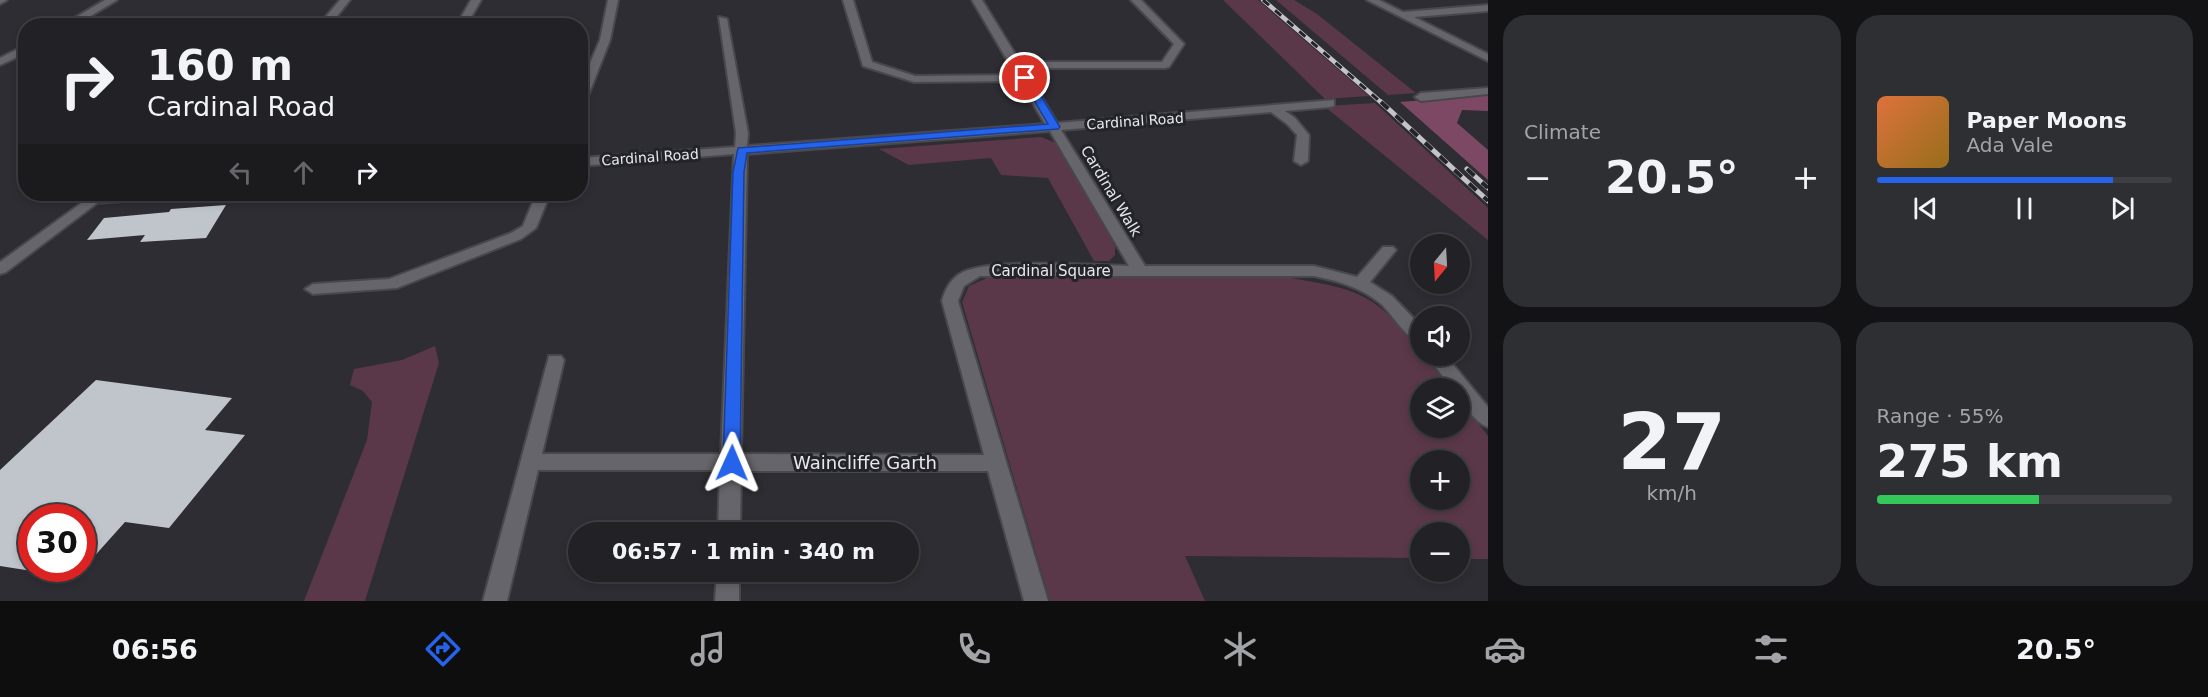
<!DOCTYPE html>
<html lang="en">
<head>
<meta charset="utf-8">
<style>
	:root { --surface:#222226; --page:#2e2f32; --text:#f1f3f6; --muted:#a2a4a7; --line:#3f3f43; --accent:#2563eb }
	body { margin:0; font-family:"DejaVu Sans",sans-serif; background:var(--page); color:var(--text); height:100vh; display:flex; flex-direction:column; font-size:22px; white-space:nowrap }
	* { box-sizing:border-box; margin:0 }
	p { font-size:20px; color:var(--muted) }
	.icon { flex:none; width:33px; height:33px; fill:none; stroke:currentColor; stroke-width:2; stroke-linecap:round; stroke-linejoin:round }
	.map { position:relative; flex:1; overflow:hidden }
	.drawer { display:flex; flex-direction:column; gap:15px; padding:15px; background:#131315; width:720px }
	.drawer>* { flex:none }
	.guide { position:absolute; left:18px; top:18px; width:570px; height:183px; border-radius:24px; box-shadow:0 3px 9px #0003,0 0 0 2px var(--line); background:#222226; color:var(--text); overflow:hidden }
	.needle { width:39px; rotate:198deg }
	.controls { position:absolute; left:1410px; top:234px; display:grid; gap:12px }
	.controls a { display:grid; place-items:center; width:60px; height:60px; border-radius:50%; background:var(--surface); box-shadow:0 3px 9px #0003,0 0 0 2px var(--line); font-size:30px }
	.speed { position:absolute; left:18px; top:504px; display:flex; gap:12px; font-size:30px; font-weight:700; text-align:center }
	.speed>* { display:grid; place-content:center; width:78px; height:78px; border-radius:50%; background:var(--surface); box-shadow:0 3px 9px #0003,0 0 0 2px var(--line); line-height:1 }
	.speed .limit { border:9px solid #d22; background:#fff; color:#111 }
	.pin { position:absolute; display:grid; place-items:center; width:51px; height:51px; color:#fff; margin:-26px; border:3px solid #fff; border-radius:50%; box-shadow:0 2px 6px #0007 }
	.me { position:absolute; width:66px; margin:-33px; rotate:1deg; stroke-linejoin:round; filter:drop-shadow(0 0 4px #0008) }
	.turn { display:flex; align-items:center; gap:21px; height:126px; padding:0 30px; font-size:27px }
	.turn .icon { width:78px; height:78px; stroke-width:2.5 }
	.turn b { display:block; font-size:42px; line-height:51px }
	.lanes { display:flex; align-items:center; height:57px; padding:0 30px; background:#0003; justify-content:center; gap:30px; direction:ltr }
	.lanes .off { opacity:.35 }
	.big { font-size:45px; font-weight:600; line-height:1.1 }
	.drawer .tile { flex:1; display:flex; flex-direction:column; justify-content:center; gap:9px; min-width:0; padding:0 21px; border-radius:24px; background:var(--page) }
	.drawer .dial { align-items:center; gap:0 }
	.dial b { font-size:78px; line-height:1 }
	.song { display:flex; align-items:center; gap:18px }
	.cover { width:72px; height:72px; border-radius:9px; background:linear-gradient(135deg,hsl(20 70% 55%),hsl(40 70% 35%)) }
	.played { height:6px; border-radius:3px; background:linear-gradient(90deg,var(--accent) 80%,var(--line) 80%) }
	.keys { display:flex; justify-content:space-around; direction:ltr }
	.heat { display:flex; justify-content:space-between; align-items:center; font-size:33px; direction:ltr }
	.charge { height:9px; border-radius:4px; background:linear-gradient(90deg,#34c759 55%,var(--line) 0) }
	.drawer .tiles { flex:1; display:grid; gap:15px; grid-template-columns:repeat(2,1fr) }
	.trip { position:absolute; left:568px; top:522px; width:351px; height:60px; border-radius:30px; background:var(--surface); box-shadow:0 3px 9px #0003,0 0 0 2px var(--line); font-weight:600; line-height:60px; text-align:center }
	.tabs { display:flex; height:96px; justify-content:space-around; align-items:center; background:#0e0e0f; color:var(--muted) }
	.tabs .icon { width:42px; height:42px }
	.tabs .active { color:var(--accent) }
	.tabs b { font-size:27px; color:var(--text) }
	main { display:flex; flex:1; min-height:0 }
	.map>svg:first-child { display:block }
	.green { fill:#5a3849; fill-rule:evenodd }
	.forest { fill:#7d4863 }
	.building { fill:#c0c5cb }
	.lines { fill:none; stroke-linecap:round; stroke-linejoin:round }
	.minor-casing { stroke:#48484c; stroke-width:4 }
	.tertiary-casing { stroke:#48484c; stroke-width:4 }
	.minor { fill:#65656b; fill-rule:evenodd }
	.tertiary { fill:#65656b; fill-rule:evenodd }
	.rail-far1-casing { stroke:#c4c4c8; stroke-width:4.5 }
	.rail-casing { stroke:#c4c4c8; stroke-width:5 }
	.rail-far1 { stroke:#232429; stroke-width:3; stroke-dasharray:8; stroke-linecap:butt }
	.rail { stroke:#232429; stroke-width:4; stroke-dasharray:10; stroke-linecap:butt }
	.route { fill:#2563eb; stroke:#184099; stroke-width:1.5 }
	.labels { text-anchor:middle; stroke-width:6; stroke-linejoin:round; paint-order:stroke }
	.far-street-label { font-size:14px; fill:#e8e8ec; stroke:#232429 }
	.street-label { font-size:15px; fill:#e8e8ec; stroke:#232429 }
	.near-street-label { font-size:18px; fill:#e8e8ec; stroke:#232429 }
</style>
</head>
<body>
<main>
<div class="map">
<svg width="1488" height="601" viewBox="0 0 1488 601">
	<rect width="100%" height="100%" fill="#2d2d33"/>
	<g class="green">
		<polygon points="1223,0 1258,0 1369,96 1325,99"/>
		<polygon points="1276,0 1294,0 1317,14 1416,93 1388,95"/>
		<polygon points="1375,103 1488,208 1488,240 1324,106"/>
		<polygon points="1041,137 1056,143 1115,246 1115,255 1109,261 1094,261 1048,178 1001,175 991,158 909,165 879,149"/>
		<path d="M989,277L1291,278C1361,290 1376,294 1420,351V356H1424L1450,388H1420V428H1460V400L1488,436V559H1460V532H1420V558L1185,556L1205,601H1050L962,302L969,286ZM1420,460H1460V500H1420Z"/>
		<polygon points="435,346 439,363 365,601 304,601 367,440 372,402 363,391 350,385 354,369 402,360"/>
	</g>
	<polygon class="forest" points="1488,95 1488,111 1462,110 1457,123 1488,150 1488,180 1400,102"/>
	<g class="building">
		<polygon points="226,205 206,238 140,242 145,235 87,240 104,218 169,212 171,209"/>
		<polygon points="96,380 232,398 205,430 245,435 169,528 125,522 82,570 82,518 32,518 32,571 0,566 0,470"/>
	</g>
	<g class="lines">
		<defs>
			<g id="minor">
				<polygon points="0,0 7,0 0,4"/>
				<polygon points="105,0 117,0 74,26 61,26"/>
				<polygon points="471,0 481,0 466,26 456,26"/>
				<polygon points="608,0 618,0 610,40 586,101 580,104 580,86 600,40"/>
				<path d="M843,0H853L872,62L915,76L1016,75L972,0H982L1020,62H1162L1174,44L1131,0H1141L1184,44L1169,67L1165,68H1024L1057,123L1334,100V106L1330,107L1285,111L1295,118L1309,135L1308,161L1301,165L1294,161L1297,135L1287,124L1271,112L1061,130L1145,266H1314L1357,277L1383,247H1393L1396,250L1370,282L1392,296L1420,325V342C1405,338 1392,313 1380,303C1360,287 1338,281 1314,276H980L964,286L958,301L1048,601H1024L988,471H741L740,532H718L720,470H538L507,601H483L549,356H561L564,360L542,454H721L734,154L580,166V158L735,147L736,133L719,17L727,19L748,133L747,146L1045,124L1020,81L914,82L863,66ZM1050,131L1129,266C1091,265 993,258 963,272C951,278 945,289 942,301L984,455L741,454L747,154Z"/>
				<polygon points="1367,0 1379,0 1403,12 1488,5 1488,11 1414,17 1488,54 1488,61"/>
				<polygon points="324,22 329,25 309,26"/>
				<polygon points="26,45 26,53 0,65 0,58"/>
				<polygon points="1488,88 1488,94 1421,101 1415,97 1421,93"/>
				<polygon points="113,194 174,194 167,198 95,203 88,199 95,195"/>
				<polygon points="536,194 550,194 536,228 521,239 397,288 313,294 305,289 313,284 389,279 511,233 523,226"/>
				<path d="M1427,356H1446L1488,407V427C1475,423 1460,402 1460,388H1452Z"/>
				<polygon points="717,572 739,572 739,601 715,601"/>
			</g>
			<g id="tertiary">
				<polygon points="340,0 350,0 329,26 318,26"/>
				<polygon points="94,194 109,194 6,272 0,274 0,262"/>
			</g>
		</defs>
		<use href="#minor" class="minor-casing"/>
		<use href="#tertiary" class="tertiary-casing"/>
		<use href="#minor" class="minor"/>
		<use href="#tertiary" class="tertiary"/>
		<defs>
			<polyline id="rail-far1" points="1263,0 1383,104"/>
			<g id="rail">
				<polyline points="1381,102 1488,201"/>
				<polyline points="1467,169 1488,188"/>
			</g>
		</defs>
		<use href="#rail-far1" class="rail-far1-casing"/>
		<use href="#rail" class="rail-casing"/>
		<use href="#rail-far1" class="rail-far1"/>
		<use href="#rail" class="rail"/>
	</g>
	<polygon class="route" points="1022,76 1030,78 1060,127 1058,129 747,153 744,172 740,463 738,468 726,468 723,463 733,172 738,148 1048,124 1021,78"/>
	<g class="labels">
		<g class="far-street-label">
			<text transform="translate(1135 121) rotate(-4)" y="5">Cardinal Road</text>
			<text transform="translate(650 157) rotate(-4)" y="5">Cardinal Road</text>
		</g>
		<g class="street-label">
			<text transform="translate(1111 191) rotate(59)" y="5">Cardinal Walk</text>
			<text x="1051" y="276">Cardinal Square</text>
		</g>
		<g class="near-street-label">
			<text x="865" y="469">Waincliffe Garth</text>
		</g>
	</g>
</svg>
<div class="controls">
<a><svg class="needle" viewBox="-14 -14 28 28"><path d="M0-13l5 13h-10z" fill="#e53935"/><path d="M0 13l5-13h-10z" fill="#a2a4a7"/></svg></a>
<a><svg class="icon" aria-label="sound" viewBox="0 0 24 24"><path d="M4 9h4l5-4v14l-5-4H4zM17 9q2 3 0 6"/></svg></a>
<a><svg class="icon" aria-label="layers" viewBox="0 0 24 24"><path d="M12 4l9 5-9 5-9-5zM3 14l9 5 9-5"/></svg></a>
<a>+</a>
<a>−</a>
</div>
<div class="speed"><div class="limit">30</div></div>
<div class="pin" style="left:1025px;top:78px;background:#d93025"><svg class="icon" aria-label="arrive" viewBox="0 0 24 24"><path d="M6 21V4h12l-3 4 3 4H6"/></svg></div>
<svg class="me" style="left:732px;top:463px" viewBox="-20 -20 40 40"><path d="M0-17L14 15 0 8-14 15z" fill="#2563eb" stroke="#fff" stroke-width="4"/></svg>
<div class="trip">06:57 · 1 min · 340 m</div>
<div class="guide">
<div class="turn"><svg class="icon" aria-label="right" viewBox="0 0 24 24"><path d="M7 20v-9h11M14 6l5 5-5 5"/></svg><div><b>160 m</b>Cardinal Road</div></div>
<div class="lanes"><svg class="icon off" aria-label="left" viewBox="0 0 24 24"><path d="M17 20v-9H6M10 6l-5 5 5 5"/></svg><svg class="icon off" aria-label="ahead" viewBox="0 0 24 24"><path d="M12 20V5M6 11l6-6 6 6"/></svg><svg class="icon" aria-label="right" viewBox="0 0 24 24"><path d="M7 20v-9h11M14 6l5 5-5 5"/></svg></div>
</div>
</div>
<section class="drawer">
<div class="tiles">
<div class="tile"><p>Climate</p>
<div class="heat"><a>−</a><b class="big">20.5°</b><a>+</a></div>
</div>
<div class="tile">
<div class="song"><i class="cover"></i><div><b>Paper Moons</b><p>Ada Vale</p></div></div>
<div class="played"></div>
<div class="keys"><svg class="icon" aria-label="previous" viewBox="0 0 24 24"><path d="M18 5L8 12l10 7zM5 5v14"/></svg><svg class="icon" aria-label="pause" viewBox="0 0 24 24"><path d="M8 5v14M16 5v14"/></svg><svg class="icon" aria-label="next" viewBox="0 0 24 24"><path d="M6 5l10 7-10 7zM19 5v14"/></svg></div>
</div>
<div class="tile dial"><b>27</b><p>km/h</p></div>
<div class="tile"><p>Range · 55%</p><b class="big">275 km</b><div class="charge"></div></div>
</div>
</section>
</main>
<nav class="tabs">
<b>06:56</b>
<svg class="icon active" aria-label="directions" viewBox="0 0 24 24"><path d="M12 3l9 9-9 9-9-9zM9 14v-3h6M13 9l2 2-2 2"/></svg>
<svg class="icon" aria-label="music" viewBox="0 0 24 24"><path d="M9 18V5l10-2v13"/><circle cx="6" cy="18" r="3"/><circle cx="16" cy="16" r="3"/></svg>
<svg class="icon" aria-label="phone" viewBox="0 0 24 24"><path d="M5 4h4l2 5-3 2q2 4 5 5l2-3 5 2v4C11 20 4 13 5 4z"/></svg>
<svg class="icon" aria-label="climate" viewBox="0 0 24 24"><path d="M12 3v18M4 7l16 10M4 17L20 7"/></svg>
<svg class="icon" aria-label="car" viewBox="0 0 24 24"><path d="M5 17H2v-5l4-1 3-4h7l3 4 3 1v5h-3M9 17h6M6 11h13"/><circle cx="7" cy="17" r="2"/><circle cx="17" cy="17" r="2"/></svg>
<svg class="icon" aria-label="filters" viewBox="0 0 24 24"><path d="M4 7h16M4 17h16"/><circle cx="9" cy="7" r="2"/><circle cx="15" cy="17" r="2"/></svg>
<b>20.5°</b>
</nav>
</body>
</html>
